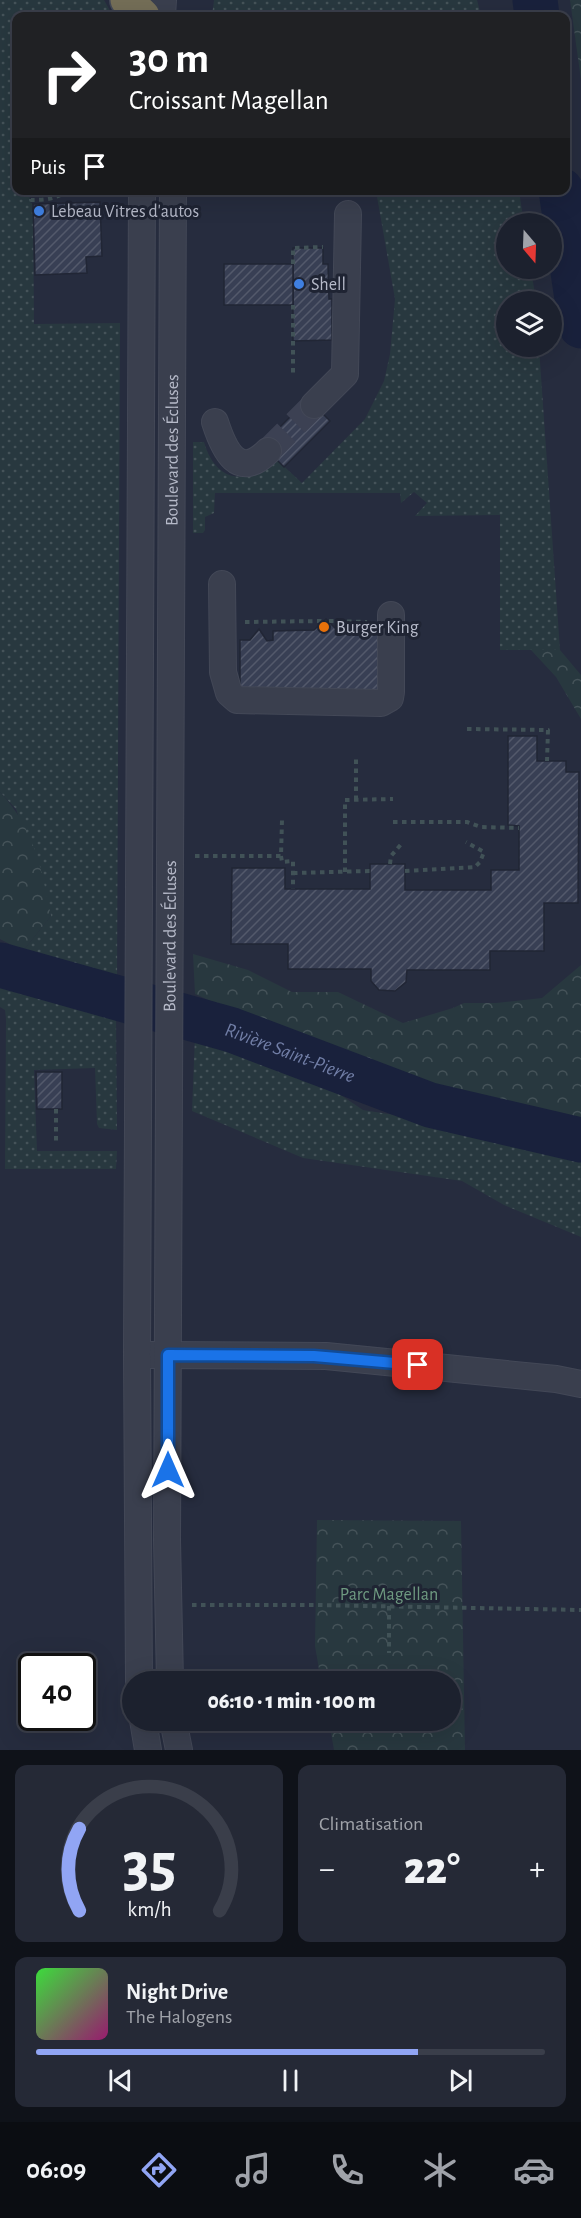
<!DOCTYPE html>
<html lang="fr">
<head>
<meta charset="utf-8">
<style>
	:root { --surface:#1c212e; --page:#252936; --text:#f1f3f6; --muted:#a0a3aa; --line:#3a3e4a; --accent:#91a5f4 }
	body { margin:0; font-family:"Alegreya Sans",sans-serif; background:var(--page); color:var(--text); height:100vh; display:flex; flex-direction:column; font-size:22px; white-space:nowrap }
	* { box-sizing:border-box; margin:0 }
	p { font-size:20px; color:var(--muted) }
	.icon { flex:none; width:33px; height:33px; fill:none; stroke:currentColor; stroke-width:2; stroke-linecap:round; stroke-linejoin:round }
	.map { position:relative; height:1750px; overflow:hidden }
	.side { display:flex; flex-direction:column; gap:15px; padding:15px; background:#0f1219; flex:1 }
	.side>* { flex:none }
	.hud { position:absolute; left:12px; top:12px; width:558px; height:183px; border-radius:12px; box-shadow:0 6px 24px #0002,0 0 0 2px var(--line); background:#202124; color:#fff; overflow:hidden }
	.needle { width:39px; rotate:161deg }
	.controls { position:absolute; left:496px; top:213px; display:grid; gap:12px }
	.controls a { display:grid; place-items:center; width:66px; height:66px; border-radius:50%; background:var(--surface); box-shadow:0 6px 24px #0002,0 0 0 2px var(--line); font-size:30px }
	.speed { position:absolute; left:18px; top:1653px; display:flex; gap:12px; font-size:30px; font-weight:700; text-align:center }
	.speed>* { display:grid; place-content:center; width:78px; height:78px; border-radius:50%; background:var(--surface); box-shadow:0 6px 24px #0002,0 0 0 2px var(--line); line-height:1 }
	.speed .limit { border:3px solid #111; border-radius:9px; background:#fff; color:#111 }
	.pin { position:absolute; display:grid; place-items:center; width:51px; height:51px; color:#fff; margin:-26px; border-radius:12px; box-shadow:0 3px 9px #0006 }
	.me { position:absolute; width:66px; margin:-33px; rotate:0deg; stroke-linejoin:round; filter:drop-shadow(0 0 4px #0008) }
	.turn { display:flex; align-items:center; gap:21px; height:126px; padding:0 18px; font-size:27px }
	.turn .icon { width:78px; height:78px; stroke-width:2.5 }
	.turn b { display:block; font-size:42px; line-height:51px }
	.then { display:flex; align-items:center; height:57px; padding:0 18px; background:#0003; gap:12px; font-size:22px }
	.big { font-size:45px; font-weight:800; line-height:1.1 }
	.side .widget { flex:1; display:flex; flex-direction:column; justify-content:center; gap:9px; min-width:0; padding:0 21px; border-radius:12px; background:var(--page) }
	.side .dial { align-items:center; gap:0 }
	.dial svg { height:156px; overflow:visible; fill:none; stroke:var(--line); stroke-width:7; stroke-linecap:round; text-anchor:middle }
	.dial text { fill:var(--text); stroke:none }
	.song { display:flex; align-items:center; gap:18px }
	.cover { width:72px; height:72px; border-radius:9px; background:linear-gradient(135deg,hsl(120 70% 55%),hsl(320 70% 35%)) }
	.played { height:6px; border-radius:3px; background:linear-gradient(90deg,var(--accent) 75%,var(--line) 75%) }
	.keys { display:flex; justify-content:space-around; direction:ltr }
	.heat { display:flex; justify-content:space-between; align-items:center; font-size:33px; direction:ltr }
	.side .tiles { flex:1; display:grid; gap:15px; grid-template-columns:1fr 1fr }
	.widget:last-child { grid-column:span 2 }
	.trip { position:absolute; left:122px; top:1671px; width:339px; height:60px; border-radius:30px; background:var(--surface); box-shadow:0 6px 24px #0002,0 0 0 2px var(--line); font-weight:800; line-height:60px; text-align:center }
	.tab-bar { display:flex; height:96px; justify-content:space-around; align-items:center; background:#0b0d12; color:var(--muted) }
	.tab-bar .icon { width:42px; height:42px }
	.tab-bar .active { color:var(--accent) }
	.tab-bar b { font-size:27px; color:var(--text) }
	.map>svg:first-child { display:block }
	.grass { fill:url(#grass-dots) }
	.forest { fill:url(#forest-crowns) }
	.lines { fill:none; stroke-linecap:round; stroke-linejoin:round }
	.river { stroke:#19213c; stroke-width:45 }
	.building { fill:url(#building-hatch); stroke:#212635; stroke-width:1.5 }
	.minor-tunnel { stroke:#3c4153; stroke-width:26; stroke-dasharray:26 13; stroke-linecap:butt }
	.minor-casing { stroke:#434857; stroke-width:28 }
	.highway-casing { stroke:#424756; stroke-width:36 }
	.path { stroke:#415257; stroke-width:4; stroke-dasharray:4.5 4.5; stroke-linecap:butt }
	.minor { stroke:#3a3f4e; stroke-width:26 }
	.highway { stroke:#746e57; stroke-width:33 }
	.route-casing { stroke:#114b97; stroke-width:15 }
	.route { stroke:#1a73e8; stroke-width:10 }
	.shop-dot { fill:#3f7fe0; stroke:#1f2433; stroke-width:2 }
	.food-dot { fill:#e8710a; stroke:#1f2433; stroke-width:2 }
	.labels { text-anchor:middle; stroke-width:6; stroke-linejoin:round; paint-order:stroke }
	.poi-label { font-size:18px; fill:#b6bac9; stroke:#1f2433; text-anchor:start }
	.street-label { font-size:18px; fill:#b6bac9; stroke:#1f2433 }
	.park-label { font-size:18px; fill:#6e9980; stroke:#1f2433 }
	.water-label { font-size:20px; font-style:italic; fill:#717ea6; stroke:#1f2433 }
</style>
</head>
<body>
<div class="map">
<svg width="581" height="1750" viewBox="0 0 581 1750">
	<defs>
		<pattern id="grass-dots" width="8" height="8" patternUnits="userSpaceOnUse" patternTransform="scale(1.5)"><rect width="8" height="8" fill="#28383f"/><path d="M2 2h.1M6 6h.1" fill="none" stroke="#455359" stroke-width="1.8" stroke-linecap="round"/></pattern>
		<pattern id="forest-crowns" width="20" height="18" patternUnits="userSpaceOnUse" patternTransform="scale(1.5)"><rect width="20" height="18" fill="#28383f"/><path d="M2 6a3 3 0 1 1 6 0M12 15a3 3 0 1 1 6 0" fill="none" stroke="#455359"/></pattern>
		<pattern id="building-hatch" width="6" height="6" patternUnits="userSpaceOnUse" patternTransform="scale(1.5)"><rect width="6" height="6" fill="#383f54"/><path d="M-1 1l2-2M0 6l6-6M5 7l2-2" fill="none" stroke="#53596b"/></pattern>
	</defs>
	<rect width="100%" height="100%" fill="#262c3e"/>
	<g class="grass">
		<polygon points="0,0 104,0 113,16 16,16 16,190 29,191 30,202 33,204 34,324 120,323 117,985 77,973 23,951 51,916 16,809 0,792"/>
		<polygon points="214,0 477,0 481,16 212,16"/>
		<path d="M376,191H519L524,223L507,224V268L531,269L536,301L507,302V346L539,347L560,650H500V515L415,516L427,503L414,492L401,503L400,493H215L214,513L205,517V530L203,533H193V442H204C216,483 246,486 276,459L302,483L365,419L384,381L390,354L395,299Z"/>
		<polygon points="0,970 116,1017 117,1130 99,1128 97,1124 95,1068 34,1070 37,1151 117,1151 116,1169 5,1169 6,1019 5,1010 0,1007"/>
		<polygon points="195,1035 274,1056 311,1075 363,1110 496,1131 535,1145 552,1143 574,1146 581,1149 581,1237 504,1205 462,1181 303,1158 192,1111"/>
	</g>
	<g class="forest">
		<polygon points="570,0 581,0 581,80"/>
		<polygon points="531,650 560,650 581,675 581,719 556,677"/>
		<path d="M0,792C35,830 41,867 51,916L23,951L0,939Z"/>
		<polygon points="193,954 248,970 292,992 338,992 403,1023 453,1008 464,1003 496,1003 542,998 581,965 581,1132 562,1123 519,1111 459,1103 389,1072 238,1013 195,994"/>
		<polygon points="317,1520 461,1521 465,1750 334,1750 329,1721 450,1720 450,1682 321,1681 315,1646"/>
	</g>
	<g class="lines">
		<g class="river">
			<polyline points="535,0 537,16"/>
			<polyline points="561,190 581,326"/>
			<path id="s1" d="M0,965L232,1030L430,1105L581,1140"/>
		</g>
	</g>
	<g class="building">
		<polygon points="100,202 102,256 86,257 87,273 35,275 33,204"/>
		<polygon points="293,248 323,248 323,264 328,264 329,299 332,299 332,340 293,341"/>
		<rect x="224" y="264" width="69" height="41"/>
		<polygon points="308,399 330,421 284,467 262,445"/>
		<polygon points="326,619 338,631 378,631 378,695 240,696 240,640 250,640 259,629 267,641 273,640 273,631 314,630"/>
		<polygon points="508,736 537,736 537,761 566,761 566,772 579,772 578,903 544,903 544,951 490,951 490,970 407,970 406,982 395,991 379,990 371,981 371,969 288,969 288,944 231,944 232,868 285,868 285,889 370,889 370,864 405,864 405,890 491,890 491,870 519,870 519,826 508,825"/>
		<polygon points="36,1072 62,1072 62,1109 37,1109"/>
	</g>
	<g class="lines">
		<polyline class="minor-tunnel" points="268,451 314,405"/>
		<defs>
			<g id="minor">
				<polyline points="162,16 163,0"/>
				<polyline points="314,405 345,374 348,214"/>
				<path d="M215,422C224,450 238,481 268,451"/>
				<polyline points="222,584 223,672 229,693 237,700 381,703 390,698 391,692 391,615"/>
				<polyline points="151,1355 326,1356 556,1379 581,1384"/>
				<polyline points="139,1682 137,1355 142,190"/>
				<path id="s2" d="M170,1682L167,1540L173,190"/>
				<polyline points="143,1720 148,1750"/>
				<polyline points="173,1720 179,1750"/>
			</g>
			<polyline id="highway" points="127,0 143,16"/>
		</defs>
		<use href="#minor" class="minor-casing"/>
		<use href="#highway" class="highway-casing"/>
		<g class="path">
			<path d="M31,190V200C48,200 54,199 70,190"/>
			<polyline points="293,264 293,248 323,247"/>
			<polyline points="293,305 293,374"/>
			<polyline points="329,621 367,622"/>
			<polyline points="245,622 324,621"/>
			<polyline points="467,729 548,730 547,761"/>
			<polyline points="356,800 356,755"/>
			<polyline points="393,822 467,822 481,827 519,828"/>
			<polyline points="195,856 281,856 282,820"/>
			<polyline points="281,856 282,862 293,861 293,889"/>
			<polyline points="390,864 391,856 403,842"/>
			<polyline points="405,871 475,867 480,862 484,852 466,842"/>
			<polyline points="345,872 345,800 393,799"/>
			<polyline points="293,873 370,871"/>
			<polyline points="56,1109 56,1141"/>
			<polyline points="192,1605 316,1605 581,1610"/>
			<polyline points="389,1606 389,1653"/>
		</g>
		<use href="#minor" class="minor"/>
		<use href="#highway" class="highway"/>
	</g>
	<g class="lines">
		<defs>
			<polyline id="route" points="168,1470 168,1355 314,1356 418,1365"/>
		</defs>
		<use href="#route" class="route-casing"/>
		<use href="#route" class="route"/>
	</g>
	<g class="shop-dot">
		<circle cx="39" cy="211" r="6"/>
		<circle cx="299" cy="284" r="6"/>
	</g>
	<circle class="food-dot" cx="324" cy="627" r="6"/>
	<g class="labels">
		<g class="poi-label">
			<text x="51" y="217">Lebeau Vitres d'autos</text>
			<text x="311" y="290">Shell</text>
			<text x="336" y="633">Burger King</text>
		</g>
		<g class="street-label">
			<text dy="6" stroke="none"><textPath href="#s2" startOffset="1232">Boulevard des Écluses</textPath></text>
			<text dy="6" stroke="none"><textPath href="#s2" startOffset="746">Boulevard des Écluses</textPath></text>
		</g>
		<g class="park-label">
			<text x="389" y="1600">Parc Magellan</text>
		</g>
		<g class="water-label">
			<text dy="7" stroke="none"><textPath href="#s1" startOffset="303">Rivière Saint-Pierre</textPath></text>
		</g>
	</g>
</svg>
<div class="controls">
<a><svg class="needle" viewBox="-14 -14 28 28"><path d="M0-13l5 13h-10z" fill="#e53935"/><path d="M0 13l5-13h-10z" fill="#a0a3aa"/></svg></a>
<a><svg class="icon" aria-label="layers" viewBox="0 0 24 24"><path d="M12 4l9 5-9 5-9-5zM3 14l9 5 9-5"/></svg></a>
</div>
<div class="speed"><div class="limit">40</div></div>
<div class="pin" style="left:418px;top:1365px;background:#d93025"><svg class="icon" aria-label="arrive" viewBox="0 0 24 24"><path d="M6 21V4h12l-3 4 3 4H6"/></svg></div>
<svg class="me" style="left:168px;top:1470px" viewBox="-20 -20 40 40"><path d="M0-17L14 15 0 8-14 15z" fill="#1a73e8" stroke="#fff" stroke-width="4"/></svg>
<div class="trip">06:10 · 1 min · 100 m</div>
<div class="hud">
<div class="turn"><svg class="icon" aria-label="right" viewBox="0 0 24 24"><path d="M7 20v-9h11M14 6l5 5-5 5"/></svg><div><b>30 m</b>Croissant Magellan</div></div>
<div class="then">Puis<svg class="icon" aria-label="arrive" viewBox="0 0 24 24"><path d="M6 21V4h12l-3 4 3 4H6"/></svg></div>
</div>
</div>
<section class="side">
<div class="tiles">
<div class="widget dial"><svg viewBox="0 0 100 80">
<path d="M14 69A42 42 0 1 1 86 69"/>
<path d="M14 69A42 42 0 0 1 14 27" stroke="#91a5f4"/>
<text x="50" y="56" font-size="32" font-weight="700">35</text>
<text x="50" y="72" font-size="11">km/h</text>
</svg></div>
<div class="widget"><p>Climatisation</p>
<div class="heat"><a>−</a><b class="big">22°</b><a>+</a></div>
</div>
<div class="widget">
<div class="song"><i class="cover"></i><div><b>Night Drive</b><p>The Halogens</p></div></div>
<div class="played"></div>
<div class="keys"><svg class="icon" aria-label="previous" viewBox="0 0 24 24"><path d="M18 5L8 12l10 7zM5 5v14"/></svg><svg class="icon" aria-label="pause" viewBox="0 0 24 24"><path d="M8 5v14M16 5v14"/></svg><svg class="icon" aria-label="next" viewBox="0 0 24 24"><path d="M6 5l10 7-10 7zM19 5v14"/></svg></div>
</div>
</div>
</section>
<nav class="tab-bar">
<b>06:09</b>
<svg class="icon active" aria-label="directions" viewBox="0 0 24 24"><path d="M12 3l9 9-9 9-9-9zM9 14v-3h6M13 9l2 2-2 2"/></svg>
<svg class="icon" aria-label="music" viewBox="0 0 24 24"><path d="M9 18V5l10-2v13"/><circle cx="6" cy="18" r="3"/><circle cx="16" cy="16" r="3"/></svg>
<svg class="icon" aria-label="phone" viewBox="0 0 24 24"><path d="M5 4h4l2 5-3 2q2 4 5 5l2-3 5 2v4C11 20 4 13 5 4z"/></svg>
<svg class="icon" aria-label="climate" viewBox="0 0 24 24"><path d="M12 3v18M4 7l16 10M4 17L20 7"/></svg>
<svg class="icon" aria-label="car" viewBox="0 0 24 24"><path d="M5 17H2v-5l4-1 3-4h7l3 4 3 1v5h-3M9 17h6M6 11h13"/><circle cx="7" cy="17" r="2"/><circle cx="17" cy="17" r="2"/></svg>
</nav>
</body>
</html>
